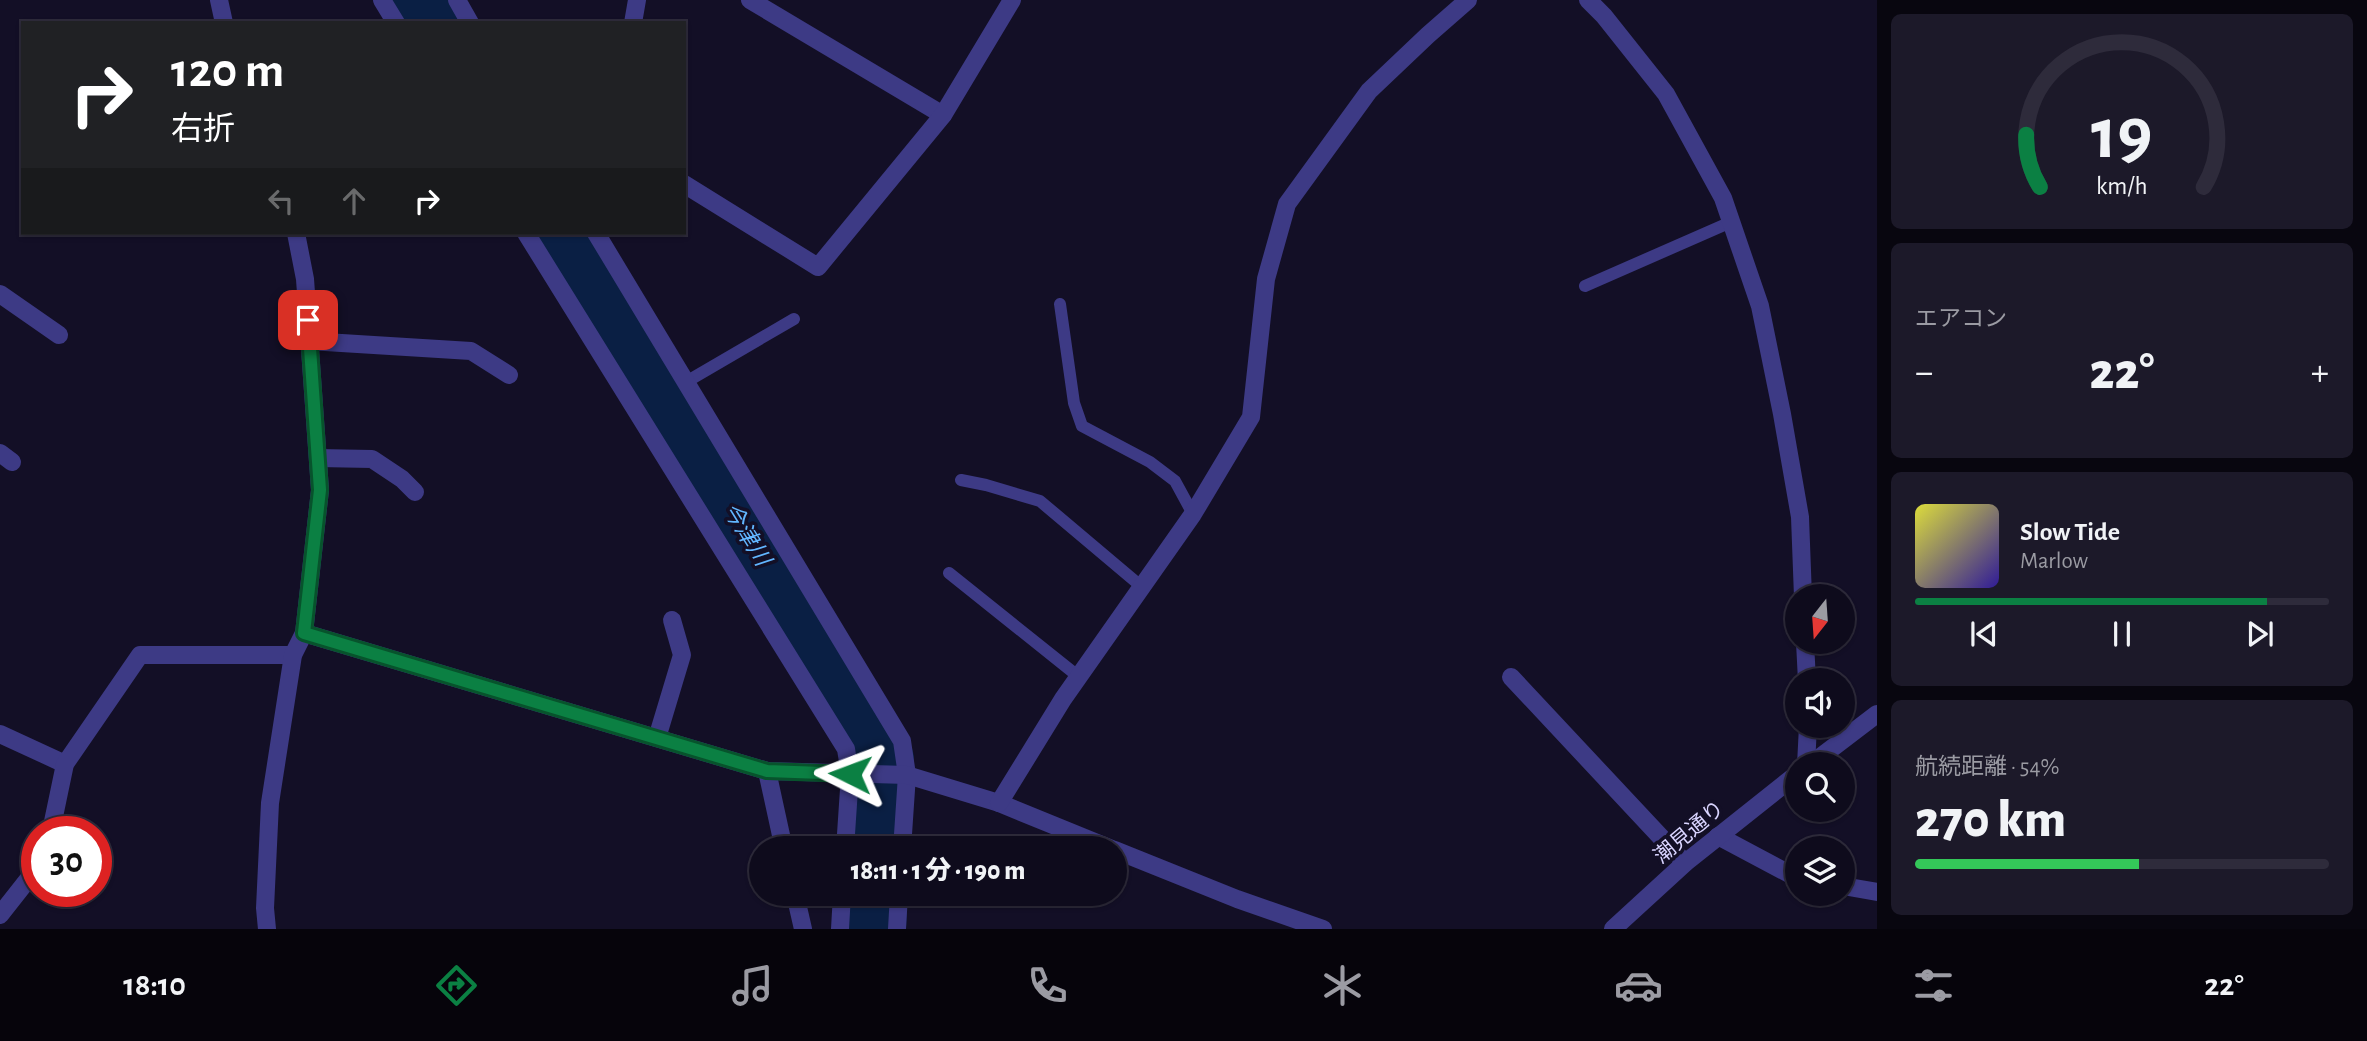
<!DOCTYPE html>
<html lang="ja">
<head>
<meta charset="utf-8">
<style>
	:root { --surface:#0e0b1c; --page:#1c1929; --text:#f1f3f6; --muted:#9b9ba3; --line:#2e2b3b; --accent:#0b8043 }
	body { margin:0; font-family:"Alegreya Sans","Noto Sans JP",sans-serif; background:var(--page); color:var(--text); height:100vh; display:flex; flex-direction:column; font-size:26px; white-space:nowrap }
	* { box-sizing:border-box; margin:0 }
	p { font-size:23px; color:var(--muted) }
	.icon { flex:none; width:38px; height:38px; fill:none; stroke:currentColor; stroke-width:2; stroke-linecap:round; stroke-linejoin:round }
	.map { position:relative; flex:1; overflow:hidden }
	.panel { display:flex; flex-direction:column; gap:14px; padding:14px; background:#08060f; width:490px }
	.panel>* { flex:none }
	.top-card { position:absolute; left:21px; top:21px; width:665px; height:214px; border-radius:0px; box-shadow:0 2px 5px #0004,0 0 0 2px var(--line); background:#202124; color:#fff; overflow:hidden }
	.needle { width:46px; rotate:197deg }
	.fabs { position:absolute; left:1785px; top:584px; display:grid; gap:14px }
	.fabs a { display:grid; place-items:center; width:70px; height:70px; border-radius:50%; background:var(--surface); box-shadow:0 2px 5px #0004,0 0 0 2px var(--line); font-size:35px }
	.speed { position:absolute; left:21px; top:816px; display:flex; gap:14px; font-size:35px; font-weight:700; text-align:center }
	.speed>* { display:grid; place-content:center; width:91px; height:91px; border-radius:50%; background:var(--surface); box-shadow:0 2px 5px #0004,0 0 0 2px var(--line); line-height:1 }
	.speed .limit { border:10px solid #d22; background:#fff; color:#111 }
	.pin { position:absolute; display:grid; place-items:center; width:60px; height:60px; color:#fff; margin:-30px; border-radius:14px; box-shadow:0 4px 10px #0006 }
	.me { position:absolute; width:77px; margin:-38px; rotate:273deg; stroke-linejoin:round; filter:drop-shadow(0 0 5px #0008) }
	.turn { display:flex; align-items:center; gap:24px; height:147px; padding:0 35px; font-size:32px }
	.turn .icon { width:91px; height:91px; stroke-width:2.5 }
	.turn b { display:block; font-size:49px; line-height:60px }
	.lanes { display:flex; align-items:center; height:66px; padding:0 35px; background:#0003; justify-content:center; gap:35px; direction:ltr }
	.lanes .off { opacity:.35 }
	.big { font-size:52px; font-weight:800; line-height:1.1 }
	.panel .card { flex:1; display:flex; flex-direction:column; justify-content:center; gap:10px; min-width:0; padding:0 24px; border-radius:10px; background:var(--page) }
	.panel .dial { align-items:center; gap:0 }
	.dial svg { height:182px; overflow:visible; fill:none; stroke:var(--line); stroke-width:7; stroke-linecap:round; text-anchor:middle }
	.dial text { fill:var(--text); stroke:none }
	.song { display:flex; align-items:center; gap:21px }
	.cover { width:84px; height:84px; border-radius:10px; background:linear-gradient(135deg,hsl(60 70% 55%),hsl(250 70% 35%)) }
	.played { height:7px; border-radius:4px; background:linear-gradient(90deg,var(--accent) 85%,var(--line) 85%) }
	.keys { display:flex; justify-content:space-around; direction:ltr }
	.heat { display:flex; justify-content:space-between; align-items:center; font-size:38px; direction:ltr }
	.charge { height:10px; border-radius:5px; background:linear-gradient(90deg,#34c759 54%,var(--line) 0) }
	.trip { position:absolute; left:749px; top:836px; width:378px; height:70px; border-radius:35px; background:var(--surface); box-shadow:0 2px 5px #0004,0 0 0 2px var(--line); font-weight:800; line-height:70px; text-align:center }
	.menu { display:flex; height:112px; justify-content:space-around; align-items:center; background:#06040b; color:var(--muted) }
	.menu .icon { width:49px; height:49px }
	.menu .active { color:var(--accent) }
	.menu b { font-size:32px; color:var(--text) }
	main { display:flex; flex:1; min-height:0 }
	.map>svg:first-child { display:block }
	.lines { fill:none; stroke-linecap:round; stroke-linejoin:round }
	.river { stroke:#0a1f44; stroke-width:58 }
	.service { stroke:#3d3a85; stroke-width:12 }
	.minor { stroke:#3d3a85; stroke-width:18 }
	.tertiary { stroke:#3d3a85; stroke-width:18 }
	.route-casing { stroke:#07532c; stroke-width:18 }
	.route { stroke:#0b8043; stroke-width:12 }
	.labels { text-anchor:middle; stroke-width:7; stroke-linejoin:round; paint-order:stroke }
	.street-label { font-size:21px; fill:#d9d4ff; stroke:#130f26 }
	.water-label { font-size:23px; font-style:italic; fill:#62b6ff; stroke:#130f26 }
</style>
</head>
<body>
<main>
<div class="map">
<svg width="1877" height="929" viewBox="0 0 1877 929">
	<rect width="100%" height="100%" fill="#130f26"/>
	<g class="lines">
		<g class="river">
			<polyline points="418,0 432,23"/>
			<polyline points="561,233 885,759 881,849"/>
			<polyline points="877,929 879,894"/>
		</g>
		<g class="service">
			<polyline points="1585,286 1731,222"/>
			<polyline points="1060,304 1074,403 1082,426 1150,462 1175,481 1193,514"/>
			<polyline points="686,382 794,319"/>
			<polyline points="961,480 986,485 1040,501 1142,587"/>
			<polyline points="949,573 1079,677"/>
		</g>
		<g class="minor">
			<polyline points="219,0 224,23"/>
			<polyline points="382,0 396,23"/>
			<polyline points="457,0 470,23"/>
			<polyline points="750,0 943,115"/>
			<polyline points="1588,0 1604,16 1666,94 1723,198 1760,306 1782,414 1800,517 1803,597"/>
			<polyline points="633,23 637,0"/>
			<polyline points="684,184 818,267 943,115 1012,0"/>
			<polyline points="526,233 846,749 850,774 845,849"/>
			<polyline points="596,233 902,741 907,775 902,849"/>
			<polyline points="0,294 59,335"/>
			<polyline points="309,341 471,351 509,375"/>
			<polyline points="0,453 12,462"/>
			<polyline points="318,458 372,459 402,479 415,492"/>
			<polyline points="304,633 767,771 907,775 999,803 1112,849"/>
			<polyline points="1805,642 1807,681"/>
			<polyline points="1511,677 1685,863"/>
			<polyline points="0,734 65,764"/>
			<polyline points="657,738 682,655 672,620"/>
			<polyline points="1806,765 1808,726"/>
			<polyline points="767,771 784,849"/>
			<polyline points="999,803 1063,699 1193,514 1251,417 1266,279 1287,204 1369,91 1428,35 1468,0"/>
			<polyline points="51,831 65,764 140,655 293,655"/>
			<polyline points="1718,836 1797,878"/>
			<polyline points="1115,850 1237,899 1323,929"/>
			<polyline points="1843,886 1877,892"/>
			<polyline points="795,894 803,929"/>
			<polyline points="0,915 37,868"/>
			<polyline points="267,929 265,908 270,803 293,655 304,633 320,490 305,279 296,233"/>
			<polyline points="840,929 842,894"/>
			<polyline points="897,929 899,894"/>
		</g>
		<g class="tertiary">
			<polyline points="1810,765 1877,714"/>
			<polyline points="1613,929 1685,863 1797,774"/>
		</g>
	</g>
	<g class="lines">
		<defs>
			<polyline id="route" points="308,320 320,490 304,633 767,771 850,774"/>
		</defs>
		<use href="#route" class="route-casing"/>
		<use href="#route" class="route"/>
	</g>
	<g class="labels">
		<g class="street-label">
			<text transform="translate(1689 832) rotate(-40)" y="7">潮見通り</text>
		</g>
		<g class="water-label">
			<text transform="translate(747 534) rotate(58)" y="8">今津川</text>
		</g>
	</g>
</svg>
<div class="fabs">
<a><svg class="needle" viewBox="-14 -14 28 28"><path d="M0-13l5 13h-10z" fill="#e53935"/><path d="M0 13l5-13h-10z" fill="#9b9ba3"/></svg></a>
<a><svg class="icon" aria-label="sound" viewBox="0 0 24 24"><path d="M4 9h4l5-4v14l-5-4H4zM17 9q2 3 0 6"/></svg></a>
<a><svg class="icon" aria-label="search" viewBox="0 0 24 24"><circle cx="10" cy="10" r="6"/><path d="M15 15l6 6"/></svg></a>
<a><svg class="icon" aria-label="layers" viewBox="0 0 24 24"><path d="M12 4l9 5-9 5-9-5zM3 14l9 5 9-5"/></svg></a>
</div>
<div class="speed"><div class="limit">30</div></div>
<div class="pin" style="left:308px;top:320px;background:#d93025"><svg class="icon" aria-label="arrive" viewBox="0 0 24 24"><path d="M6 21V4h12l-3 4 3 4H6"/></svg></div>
<svg class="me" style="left:850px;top:774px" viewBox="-20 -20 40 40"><path d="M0-17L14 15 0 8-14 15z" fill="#0b8043" stroke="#fff" stroke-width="4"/></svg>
<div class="trip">18:11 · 1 分 · 190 m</div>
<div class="top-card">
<div class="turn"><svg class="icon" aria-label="right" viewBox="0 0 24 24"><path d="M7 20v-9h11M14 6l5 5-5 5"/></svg><div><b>120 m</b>右折</div></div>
<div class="lanes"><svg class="icon off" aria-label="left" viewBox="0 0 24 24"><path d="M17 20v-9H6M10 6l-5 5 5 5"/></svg><svg class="icon off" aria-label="ahead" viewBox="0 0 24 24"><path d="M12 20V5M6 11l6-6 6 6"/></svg><svg class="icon" aria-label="right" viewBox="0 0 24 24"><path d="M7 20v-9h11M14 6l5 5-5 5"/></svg></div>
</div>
</div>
<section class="panel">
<div class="card dial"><svg viewBox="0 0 100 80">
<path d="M14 69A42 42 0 1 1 86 69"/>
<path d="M14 69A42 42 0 0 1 8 46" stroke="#0b8043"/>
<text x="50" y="56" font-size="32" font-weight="700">19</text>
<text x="50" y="72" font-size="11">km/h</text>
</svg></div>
<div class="card"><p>エアコン</p>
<div class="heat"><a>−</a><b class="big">22°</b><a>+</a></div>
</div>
<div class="card">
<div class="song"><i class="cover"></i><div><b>Slow Tide</b><p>Marlow</p></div></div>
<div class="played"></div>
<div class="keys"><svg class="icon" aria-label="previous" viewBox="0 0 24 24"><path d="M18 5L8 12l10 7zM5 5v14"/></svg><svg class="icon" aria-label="pause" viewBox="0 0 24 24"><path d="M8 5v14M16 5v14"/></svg><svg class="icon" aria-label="next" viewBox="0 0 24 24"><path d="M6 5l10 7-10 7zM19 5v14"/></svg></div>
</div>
<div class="card"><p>航続距離 · 54%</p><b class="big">270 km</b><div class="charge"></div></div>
</section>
</main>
<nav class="menu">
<b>18:10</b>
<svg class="icon active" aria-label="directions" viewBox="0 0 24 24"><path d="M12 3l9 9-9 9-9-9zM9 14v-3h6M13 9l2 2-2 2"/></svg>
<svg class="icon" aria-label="music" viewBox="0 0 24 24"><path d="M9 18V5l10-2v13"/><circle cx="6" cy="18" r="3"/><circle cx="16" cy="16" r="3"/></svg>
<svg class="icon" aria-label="phone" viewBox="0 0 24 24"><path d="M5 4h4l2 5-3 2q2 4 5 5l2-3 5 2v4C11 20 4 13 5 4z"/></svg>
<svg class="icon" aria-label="climate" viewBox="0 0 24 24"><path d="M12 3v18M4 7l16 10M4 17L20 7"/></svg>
<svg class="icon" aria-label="car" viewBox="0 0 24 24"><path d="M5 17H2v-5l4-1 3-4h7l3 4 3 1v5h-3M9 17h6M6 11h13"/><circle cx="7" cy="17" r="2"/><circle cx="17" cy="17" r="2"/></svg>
<svg class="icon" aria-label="filters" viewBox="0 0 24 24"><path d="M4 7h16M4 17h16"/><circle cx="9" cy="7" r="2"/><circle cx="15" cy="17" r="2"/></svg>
<b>22°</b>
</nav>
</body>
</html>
